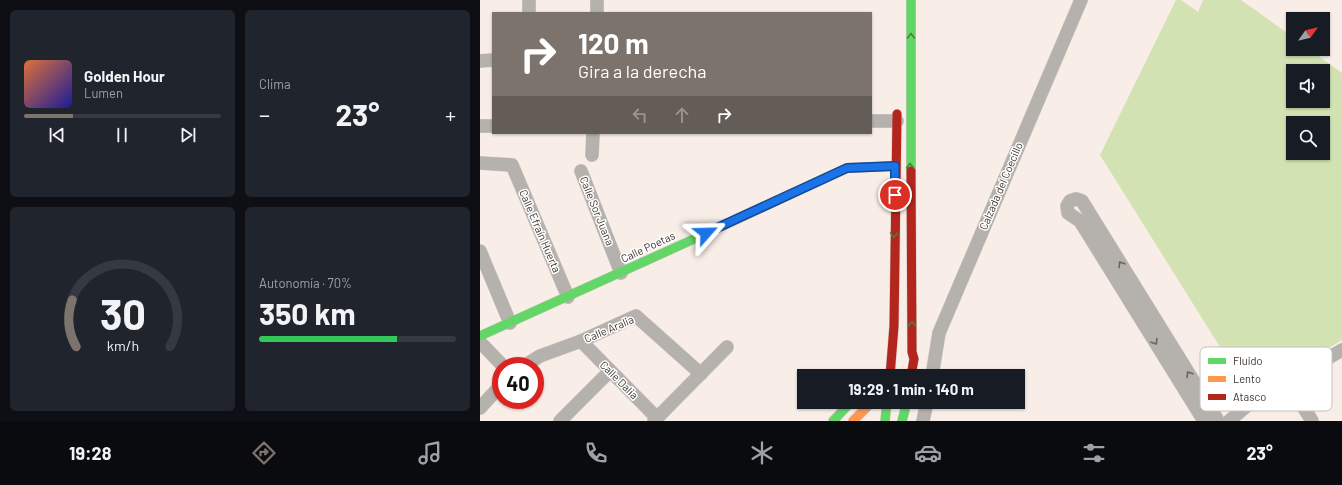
<!DOCTYPE html>
<html lang="es">
<head>
<meta charset="utf-8">
<style>
	:root { --surface:#171b24; --page:#20242c; --text:#f1f3f6; --muted:#9ea1a6; --line:#363941; --accent:#7d736d }
	body { margin:0; font-family:Barlow,sans-serif; background:var(--page); color:var(--text); height:100vh; display:flex; flex-direction:column; font-size:15px; white-space:nowrap }
	* { box-sizing:border-box; margin:0 }
	p { font-size:13px; color:var(--muted) }
	.icon { flex:none; width:22px; height:22px; fill:none; stroke:currentColor; stroke-width:2; stroke-linecap:round; stroke-linejoin:round }
	.map { position:relative; flex:1; overflow:hidden }
	.panel { display:flex; flex-direction:column; gap:10px; padding:10px; background:#0d0f14; width:480px }
	.panel>* { flex:none }
	.top-card { position:absolute; left:12px; top:12px; width:380px; height:122px; border-radius:0px; box-shadow:0 1px 3px #0004; background:#7d736d; color:#fff; overflow:hidden }
	.needle { width:26px; rotate:56deg }
	.tools { position:absolute; left:806px; top:12px; display:grid; gap:8px }
	.tools a { display:grid; place-items:center; width:44px; height:44px; border-radius:0px; background:var(--surface); box-shadow:0 1px 3px #0004; font-size:20px }
	.speed { position:absolute; left:12px; top:357px; display:flex; gap:8px; font-size:20px; font-weight:700; text-align:center }
	.speed>* { display:grid; place-content:center; width:52px; height:52px; border-radius:50%; background:var(--surface); box-shadow:0 1px 3px #0004; line-height:1 }
	.speed .limit { border:6px solid #d22; background:#fff; color:#111 }
	.pin { position:absolute; display:grid; place-items:center; width:34px; height:34px; color:#fff; margin:-17px; border:2px solid #fff; border-radius:50%; box-shadow:0 1px 4px #0007 }
	.me { position:absolute; width:44px; margin:-22px; rotate:65deg; stroke-linejoin:round; filter:drop-shadow(0 0 3px #0008) }
	.turn { display:flex; align-items:center; gap:14px; height:84px; padding:0 20px; font-size:18px }
	.turn .icon { width:52px; height:52px; stroke-width:2.5 }
	.turn b { display:block; font-size:28px; line-height:34px }
	.lanes { display:flex; align-items:center; height:38px; padding:0 20px; background:#0003; justify-content:center; gap:20px; direction:ltr }
	.lanes .off { opacity:.35 }
	.big { font-size:30px; font-weight:700; line-height:1.1 }
	.panel .tile { flex:1; display:flex; flex-direction:column; justify-content:center; gap:6px; min-width:0; padding:0 14px; border-radius:6px; background:var(--page) }
	.panel .dial { align-items:center; gap:0 }
	.dial svg { height:104px; overflow:visible; fill:none; stroke:var(--line); stroke-width:7; stroke-linecap:round; text-anchor:middle }
	.dial text { fill:var(--text); stroke:none }
	.song { display:flex; align-items:center; gap:12px }
	.cover { width:48px; height:48px; border-radius:6px; background:linear-gradient(135deg,hsl(20 70% 55%),hsl(240 70% 35%)) }
	.played { height:4px; border-radius:2px; background:linear-gradient(90deg,var(--accent) 25%,var(--line) 25%) }
	.keys { display:flex; justify-content:space-around; direction:ltr }
	.heat { display:flex; justify-content:space-between; align-items:center; font-size:22px; direction:ltr }
	.charge { height:6px; border-radius:3px; background:linear-gradient(90deg,#34c759 70%,var(--line) 0) }
	.panel .tiles { flex:1; display:grid; gap:10px; grid-template-columns:repeat(2,1fr) }
	.trip { position:absolute; left:317px; top:369px; width:228px; height:40px; border-radius:0px; background:var(--surface); box-shadow:0 1px 3px #0004; font-weight:700; line-height:40px; text-align:center }
	.tabs { display:flex; height:64px; justify-content:space-around; align-items:center; background:#090b0e; color:var(--muted) }
	.tabs .icon { width:28px; height:28px }
	.tabs .on { color:var(--accent) }
	.tabs b { font-size:18px; color:var(--text) }
	main { display:flex; flex:1; min-height:0 }
	.map>svg:first-child { display:block }
	.green { fill:#d2e2b2; fill-rule:evenodd }
	.lines { fill:none; stroke-linecap:round; stroke-linejoin:round }
	.street-casing { stroke:#d1c8c3; stroke-width:14 }
	.fast-casing { stroke:#d1c8c3; stroke-width:10 }
	.slow-casing { stroke:#d1c8c3; stroke-width:10 }
	.jam-casing { stroke:#d1c8c3; stroke-width:10 }
	.street { stroke:#b5b1ad; stroke-width:13 }
	.fast { stroke:#63d668; stroke-width:9 }
	.slow { stroke:#ff974d; stroke-width:9 }
	.jam { stroke:#b3261e; stroke-width:9 }
	.oneway { stroke:#4d7c47 }
	.oneway2 { stroke:#6c6560 }
	.route-casing { stroke:#114b97; stroke-width:10 }
	.route { stroke:#1a73e8; stroke-width:7 }
	.labels { text-anchor:middle; stroke-width:3; stroke-linejoin:round; paint-order:stroke }
	.street-label { font-size:11px; fill:#3b322c; stroke:#fff }
	.key { fill:#fff; stroke:#c4c2c0; stroke-width:1 }
	.key-label { font-size:11px; fill:#3b322c }
</style>
</head>
<body>
<main>
<section class="panel">
<div class="tiles">
<div class="tile">
<div class="song"><i class="cover"></i><div><b>Golden Hour</b><p>Lumen</p></div></div>
<div class="played"></div>
<div class="keys"><svg class="icon" aria-label="previous" viewBox="0 0 24 24"><path d="M18 5L8 12l10 7zM5 5v14"/></svg><svg class="icon" aria-label="pause" viewBox="0 0 24 24"><path d="M8 5v14M16 5v14"/></svg><svg class="icon" aria-label="next" viewBox="0 0 24 24"><path d="M6 5l10 7-10 7zM19 5v14"/></svg></div>
</div>
<div class="tile"><p>Clima</p>
<div class="heat"><a>−</a><b class="big">23°</b><a>+</a></div>
</div>
<div class="tile dial"><svg viewBox="0 0 100 80">
<path d="M14 69A42 42 0 1 1 86 69"/>
<path d="M14 69A42 42 0 0 1 11 33" stroke="#7d736d"/>
<text x="50" y="56" font-size="32" font-weight="700">30</text>
<text x="50" y="72" font-size="11">km/h</text>
</svg></div>
<div class="tile"><p>Autonomía · 70%</p><b class="big">350 km</b><div class="charge"></div></div>
</div>
</section>
<div class="map">
<svg width="862" height="421" viewBox="0 0 862 421">
	<rect width="100%" height="100%" fill="#f8ede7"/>
	<path class="green" d="M696,0H701L718,12L723,0H761L813,37V49H829L862,73V340L770,395L620,155ZM813,71H843V101H813ZM813,123H843V153H813Z"/>
	<g class="lines">
		<defs>
			<g id="street">
				<polyline points="49,13 49,0"/>
				<polyline points="117,13 117,0"/>
				<polyline points="0,61 13,60"/>
				<polyline points="391,121 417,121"/>
				<polyline points="0,126 13,126"/>
				<polyline points="112,155 113,133"/>
				<polyline points="0,163 32,165 88,297"/>
				<polyline points="101,171 141,273"/>
				<polyline points="0,251 30,323"/>
				<polyline points="101,341 177,418"/>
				<polyline points="0,342 23,366"/>
				<polyline points="44,366 60,356 101,341 156,316 221,374"/>
				<polyline points="452,376 459,333 601,0"/>
				<polyline points="808,382 832,421"/>
				<polyline points="0,408 21,385"/>
				<polyline points="80,421 130,371"/>
				<polyline points="174,421 247,347"/>
				<polyline points="443,421 447,402"/>
				<polyline points="724,421 600,221 588,213 587,206 590,201 596,199 602,201 737,419"/>
				<polyline points="749,421 769,404 862,350"/>
			</g>
			<g id="fast">
				<polyline points="431,0 431,171"/>
				<polyline points="0,336 236,229"/>
				<polyline points="353,421 371,402"/>
				<polyline points="405,421 407,402"/>
				<polyline points="422,421 427,402"/>
			</g>
			<g id="slow">
				<polyline points="236,229 367,168 415,166"/>
				<polyline points="373,421 392,402"/>
			</g>
			<g id="jam">
				<polyline points="410,376 414,326 417,114"/>
				<polyline points="431,376 434,359 432,352 431,171"/>
			</g>
		</defs>
		<use href="#street" class="street-casing"/>
		<use href="#fast" class="fast-casing"/>
		<use href="#slow" class="slow-casing"/>
		<use href="#jam" class="jam-casing"/>
		<use href="#street" class="street"/>
		<use href="#fast" class="fast"/>
		<use href="#slow" class="slow"/>
		<use href="#jam" class="jam"/>
	</g>
	<defs><path id="oneway-chevron" d="M-2-3.5L2.5 0L-2 3.5" fill="none" stroke-width="1.6" stroke-linecap="round" stroke-linejoin="round"/></defs>
	<g class="oneway">
		<use href="#oneway-chevron" transform="translate(431 36) rotate(-90)"/>
		<use href="#oneway-chevron" transform="translate(430 166) rotate(-90)"/>
		<use href="#oneway-chevron" transform="translate(414 235) rotate(90)"/>
		<use href="#oneway-chevron" transform="translate(432 324) rotate(-90)"/>
	</g>
	<g class="oneway2">
		<use href="#oneway-chevron" transform="translate(641 264) rotate(-122)"/>
		<use href="#oneway-chevron" transform="translate(675 342) rotate(58)"/>
		<use href="#oneway-chevron" transform="translate(709 374) rotate(-122)"/>
	</g>
	<g class="lines">
		<defs>
			<polyline id="route" points="226,233 367,168 415,166 415,195"/>
		</defs>
		<use href="#route" class="route-casing"/>
		<use href="#route" class="route"/>
	</g>
	<g class="labels">
		<g class="street-label">
			<text transform="translate(521 186) rotate(-67)" y="4">Calzada del Coecillo</text>
			<text transform="translate(117 211) rotate(68)" y="4">Calle Sor Juana</text>
			<text transform="translate(60 231) rotate(67)" y="4">Calle Efraín Huerta</text>
			<text transform="translate(168 247) rotate(-25)" y="4">Calle Poetas</text>
			<text transform="translate(129 329) rotate(-23)" y="4">Calle Aralia</text>
			<text transform="translate(139 380) rotate(45)" y="4">Calle Dalia</text>
		</g>
	</g>
	<rect x="720" y="347" width="132" height="64" rx="6" class="key"/>
	<rect x="728" y="358" width="18" height="6" fill="#63d668"/>
	<rect x="728" y="376" width="18" height="6" fill="#ff974d"/>
	<rect x="728" y="394" width="18" height="6" fill="#b3261e"/>
	<g class="key-label">
		<text x="753" y="365">Fluido</text>
		<text x="753" y="383">Lento</text>
		<text x="753" y="401">Atasco</text>
	</g>
</svg>
<div class="tools">
<a><svg class="needle" viewBox="-14 -14 28 28"><path d="M0-13l5 13h-10z" fill="#e53935"/><path d="M0 13l5-13h-10z" fill="#9ea1a6"/></svg></a>
<a><svg class="icon" aria-label="sound" viewBox="0 0 24 24"><path d="M4 9h4l5-4v14l-5-4H4zM17 9q2 3 0 6"/></svg></a>
<a><svg class="icon" aria-label="search" viewBox="0 0 24 24"><circle cx="10" cy="10" r="6"/><path d="M15 15l6 6"/></svg></a>
</div>
<div class="speed"><div class="limit">40</div></div>
<div class="pin" style="left:415px;top:195px;background:#d93025"><svg class="icon" aria-label="arrive" viewBox="0 0 24 24"><path d="M6 21V4h12l-3 4 3 4H6"/></svg></div>
<svg class="me" style="left:226px;top:233px" viewBox="-20 -20 40 40"><path d="M0-17L14 15 0 8-14 15z" fill="#1a73e8" stroke="#fff" stroke-width="4"/></svg>
<div class="trip">19:29 · 1 min · 140 m</div>
<div class="top-card">
<div class="turn"><svg class="icon" aria-label="right" viewBox="0 0 24 24"><path d="M7 20v-9h11M14 6l5 5-5 5"/></svg><div><b>120 m</b>Gira a la derecha</div></div>
<div class="lanes"><svg class="icon off" aria-label="left" viewBox="0 0 24 24"><path d="M17 20v-9H6M10 6l-5 5 5 5"/></svg><svg class="icon off" aria-label="ahead" viewBox="0 0 24 24"><path d="M12 20V5M6 11l6-6 6 6"/></svg><svg class="icon" aria-label="right" viewBox="0 0 24 24"><path d="M7 20v-9h11M14 6l5 5-5 5"/></svg></div>
</div>
</div>
</main>
<nav class="tabs">
<b>19:28</b>
<svg class="icon on" aria-label="directions" viewBox="0 0 24 24"><path d="M12 3l9 9-9 9-9-9zM9 14v-3h6M13 9l2 2-2 2"/></svg>
<svg class="icon" aria-label="music" viewBox="0 0 24 24"><path d="M9 18V5l10-2v13"/><circle cx="6" cy="18" r="3"/><circle cx="16" cy="16" r="3"/></svg>
<svg class="icon" aria-label="phone" viewBox="0 0 24 24"><path d="M5 4h4l2 5-3 2q2 4 5 5l2-3 5 2v4C11 20 4 13 5 4z"/></svg>
<svg class="icon" aria-label="climate" viewBox="0 0 24 24"><path d="M12 3v18M4 7l16 10M4 17L20 7"/></svg>
<svg class="icon" aria-label="car" viewBox="0 0 24 24"><path d="M5 17H2v-5l4-1 3-4h7l3 4 3 1v5h-3M9 17h6M6 11h13"/><circle cx="7" cy="17" r="2"/><circle cx="17" cy="17" r="2"/></svg>
<svg class="icon" aria-label="filters" viewBox="0 0 24 24"><path d="M4 7h16M4 17h16"/><circle cx="9" cy="7" r="2"/><circle cx="15" cy="17" r="2"/></svg>
<b>23°</b>
</nav>
</body>
</html>
